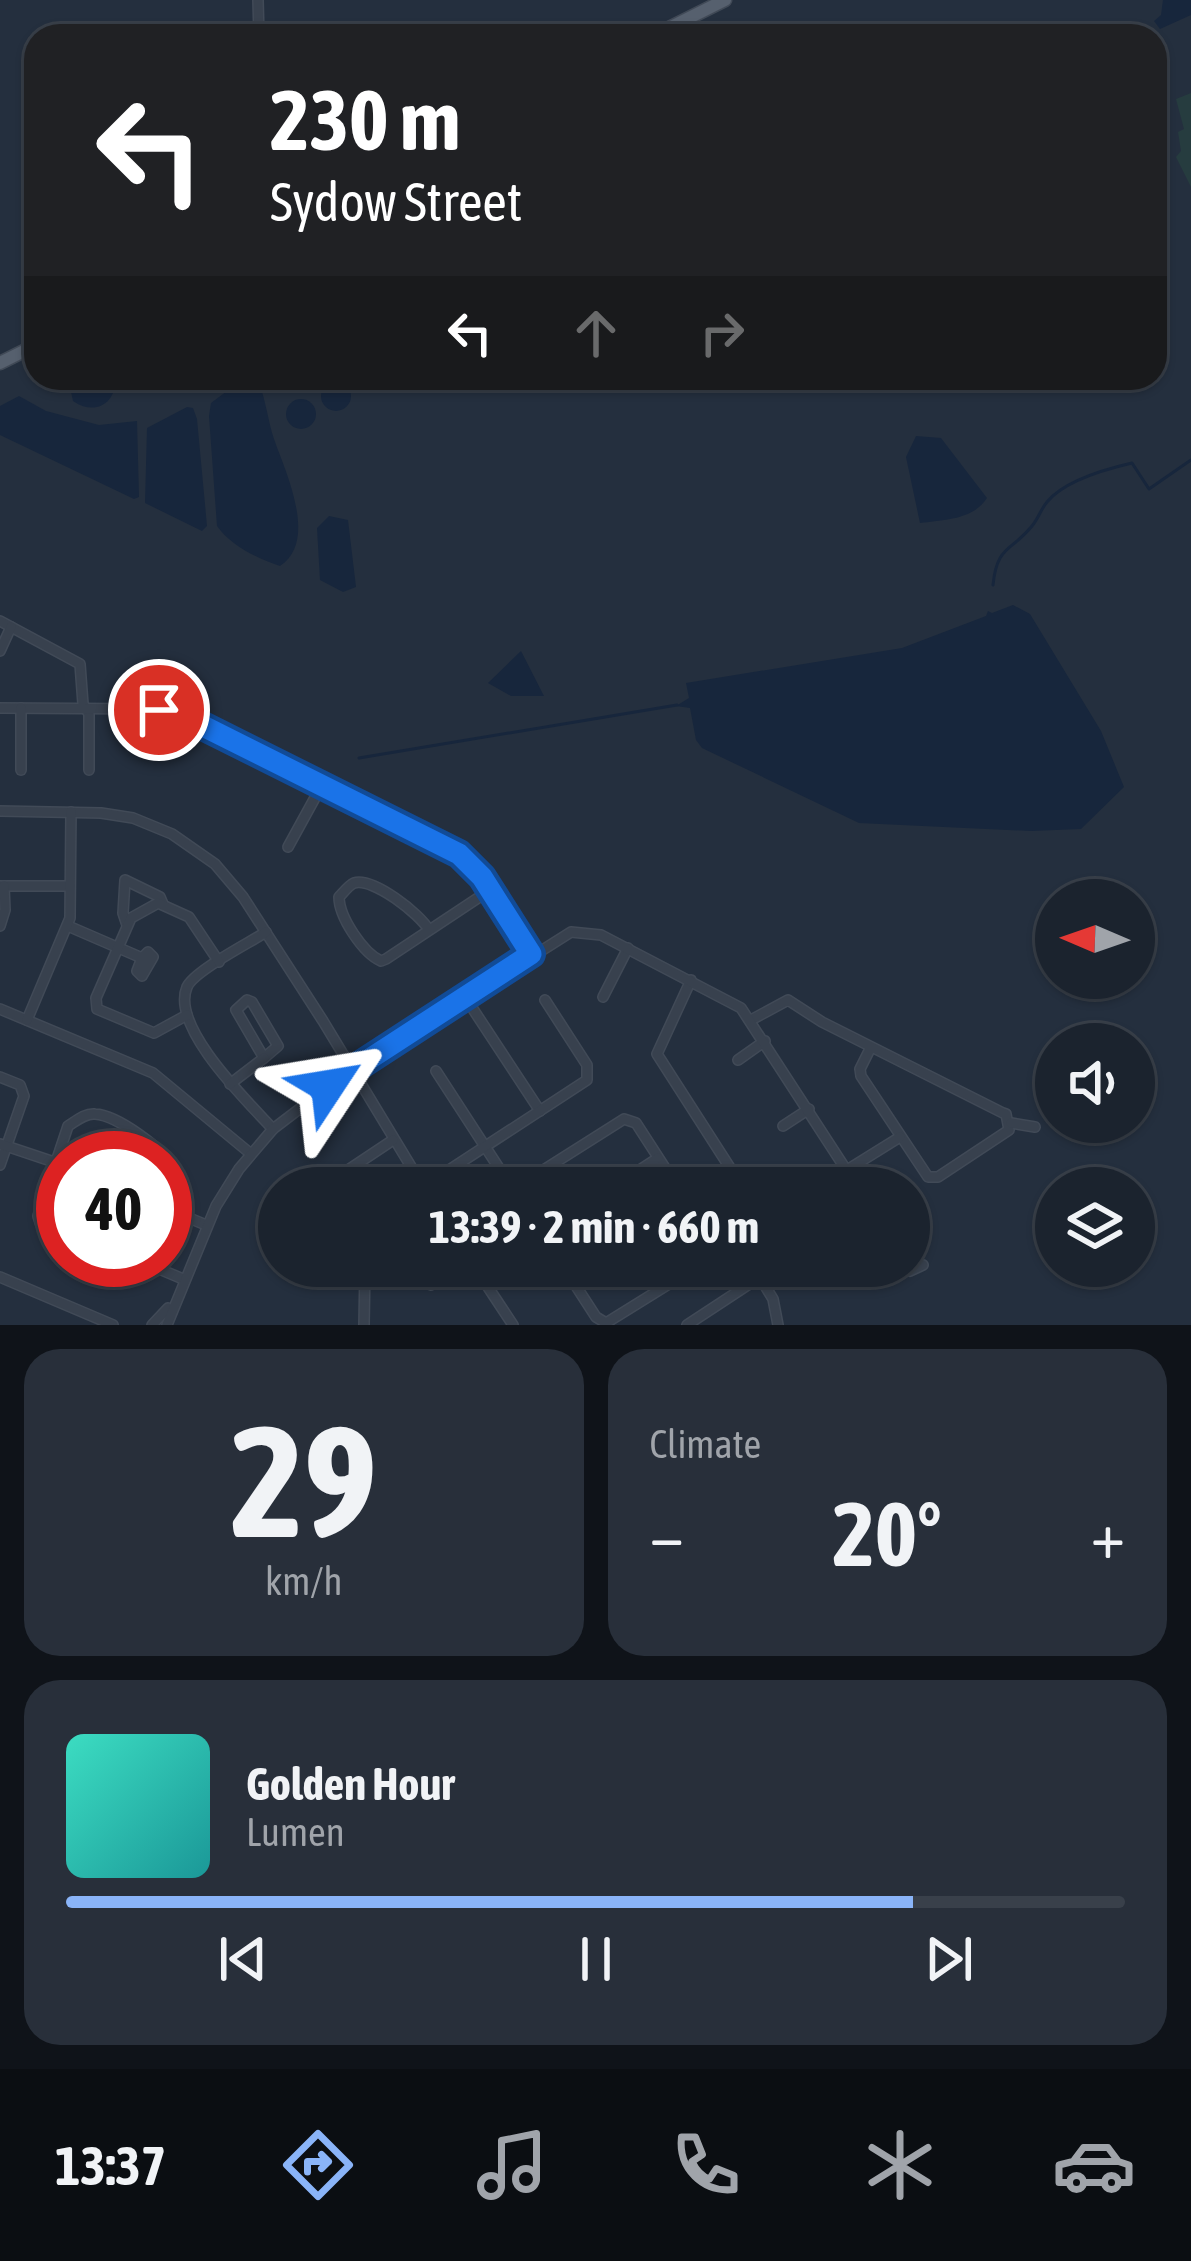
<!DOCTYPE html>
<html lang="en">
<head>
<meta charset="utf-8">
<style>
	:root { --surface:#1b232e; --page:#282f3a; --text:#f1f3f6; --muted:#a0a4aa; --line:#39404a; --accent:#8ab4f8 }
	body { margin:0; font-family:"Asap Condensed",sans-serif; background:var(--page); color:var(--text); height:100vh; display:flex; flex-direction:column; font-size:45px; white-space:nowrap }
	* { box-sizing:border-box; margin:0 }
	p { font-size:39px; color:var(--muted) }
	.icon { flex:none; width:66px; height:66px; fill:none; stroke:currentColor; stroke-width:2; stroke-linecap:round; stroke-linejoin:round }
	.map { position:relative; height:1325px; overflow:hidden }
	.drawer { display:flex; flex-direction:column; gap:24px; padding:24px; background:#0f1319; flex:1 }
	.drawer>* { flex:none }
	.banner { position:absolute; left:24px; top:24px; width:1143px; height:366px; border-radius:36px; box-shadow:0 3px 9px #0004,0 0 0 3px var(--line); background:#202124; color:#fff; overflow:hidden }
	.needle { width:78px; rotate:272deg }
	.buttons { position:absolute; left:1035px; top:879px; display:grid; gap:24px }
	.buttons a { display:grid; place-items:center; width:120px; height:120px; border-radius:50%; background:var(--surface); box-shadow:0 3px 9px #0004,0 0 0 3px var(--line); font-size:60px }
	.speed { position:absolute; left:36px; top:1131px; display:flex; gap:24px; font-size:60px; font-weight:700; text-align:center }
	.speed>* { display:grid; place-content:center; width:156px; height:156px; border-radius:50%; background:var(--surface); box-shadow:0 3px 9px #0004,0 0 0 3px var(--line); line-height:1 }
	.speed .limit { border:18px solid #d22; background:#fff; color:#111 }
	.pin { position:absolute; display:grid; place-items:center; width:102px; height:102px; color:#fff; margin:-51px; border:6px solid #fff; border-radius:50%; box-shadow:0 3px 12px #0007 }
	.me { position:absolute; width:132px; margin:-66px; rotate:57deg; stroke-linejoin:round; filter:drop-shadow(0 0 9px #0008) }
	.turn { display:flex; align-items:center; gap:42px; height:252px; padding:0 48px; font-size:54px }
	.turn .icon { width:156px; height:156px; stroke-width:2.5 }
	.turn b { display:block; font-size:84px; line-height:102px }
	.lanes { display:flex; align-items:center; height:114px; padding:0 48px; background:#0003; justify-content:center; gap:60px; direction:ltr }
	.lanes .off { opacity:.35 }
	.big { font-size:90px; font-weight:700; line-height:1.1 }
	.drawer .card { flex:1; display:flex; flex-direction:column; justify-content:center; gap:18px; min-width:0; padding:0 42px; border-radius:36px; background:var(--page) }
	.drawer .dial { align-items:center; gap:0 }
	.dial b { font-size:156px; line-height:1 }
	.song { display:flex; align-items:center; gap:36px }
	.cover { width:144px; height:144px; border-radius:18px; background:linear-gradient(135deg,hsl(170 70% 55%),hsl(180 70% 35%)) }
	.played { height:12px; border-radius:6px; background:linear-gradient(90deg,var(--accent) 80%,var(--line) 80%) }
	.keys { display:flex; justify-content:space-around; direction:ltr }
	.heat { display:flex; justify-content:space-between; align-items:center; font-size:66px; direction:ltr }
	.drawer .tiles { flex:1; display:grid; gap:24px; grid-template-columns:1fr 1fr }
	.card:last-child { grid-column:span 2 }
	.trip { position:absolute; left:258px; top:1167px; width:672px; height:120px; border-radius:60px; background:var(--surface); box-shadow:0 3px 9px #0004,0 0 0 3px var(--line); font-weight:700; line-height:120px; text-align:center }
	.tab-bar { display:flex; height:192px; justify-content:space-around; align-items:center; background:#0b0e12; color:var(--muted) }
	.tab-bar .icon { width:84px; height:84px }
	.tab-bar .active { color:var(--accent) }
	.tab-bar b { font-size:54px; color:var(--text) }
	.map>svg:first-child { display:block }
	.green { fill:#263c3f }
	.water { fill:#17263c }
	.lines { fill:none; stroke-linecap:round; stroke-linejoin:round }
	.stream { stroke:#17263c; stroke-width:3 }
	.minor-casing { stroke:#414a57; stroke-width:12 }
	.major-casing { stroke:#414a57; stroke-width:15 }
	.minor { stroke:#38414e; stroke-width:9 }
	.major { stroke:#56606e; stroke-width:12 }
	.route-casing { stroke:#114b97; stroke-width:30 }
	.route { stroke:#1a73e8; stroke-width:21 }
</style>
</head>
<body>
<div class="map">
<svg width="1191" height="1325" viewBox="0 0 1191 1325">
	<rect width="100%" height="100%" fill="#242f3e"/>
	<polygon class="green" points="1191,93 1191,187 1176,157 1181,151 1178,132 1184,129 1176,99"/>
	<g class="water">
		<polygon points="1163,0 1191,0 1191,15 1160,29 1154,21 1161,15"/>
		<path d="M68,378H115C117,404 94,416 73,401Z"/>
		<path d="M243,379L259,383C266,401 268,421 274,439C285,471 319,541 280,566C258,559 230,545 217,526L209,416L211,403Z"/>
		<circle cx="336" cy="396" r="15"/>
		<polygon points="19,396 46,411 99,425 137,421 139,497 134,499 0,435 0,406"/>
		<circle cx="301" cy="414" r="15"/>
		<polygon points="187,407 193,408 197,419 207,526 202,531 145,503 147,428"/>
		<path d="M916,436L941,438L987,498C973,520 943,520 920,523L906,457Z"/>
		<polygon points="329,516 348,520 356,587 343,592 320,580 317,528"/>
		<polygon points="1013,605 1030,614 1101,731 1124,787 1081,829 1031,831 859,823 702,748 696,740 690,708 676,706 689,698 686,683 902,648 986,616 988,611 992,613"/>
		<polygon points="521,651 544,696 511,696 488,683"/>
	</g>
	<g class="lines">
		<g class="stream">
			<path d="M993,585C997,545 1011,552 1032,526C1038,519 1041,509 1047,502C1064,481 1106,469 1132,463L1149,489L1191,460"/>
			<polyline points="359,758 677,705"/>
		</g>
		<defs>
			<g id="minor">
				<polyline points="258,0 259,36"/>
				<polyline points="0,621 80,664 83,704 89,714 89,770"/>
				<polyline points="0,651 11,627"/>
				<polyline points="0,708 159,709 179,714 459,854 482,877 531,954"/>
				<polyline points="21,770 21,708"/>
				<polyline points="0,811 101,813 133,818 172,834 215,864 243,897 323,1021 424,1188"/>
				<polyline points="288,847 322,785"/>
				<polyline points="0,886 70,886"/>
				<polyline points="127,925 123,913 125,880 160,897 163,904"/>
				<polyline points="0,926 5,910 4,886"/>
				<polyline points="68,926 142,958 137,971 142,976 153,957 148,952 142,958"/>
				<path d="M429,930C420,914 373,877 354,883C349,885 342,894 339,897C339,917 363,953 381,961L386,959L490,890"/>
				<path d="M266,932C249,943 194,971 187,987C170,1027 248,1102 273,1129"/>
				<polyline points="691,980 657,1054 743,1188"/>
				<polyline points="465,997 540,1111"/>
				<polyline points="603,997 628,948"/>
				<polygon points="247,1000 252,1002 278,1046 264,1058 236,1010"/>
				<polyline points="0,1009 153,1073 251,1154"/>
				<polyline points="187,1015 154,1033 97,1009 96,998 131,918 158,903 189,917 219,962"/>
				<polyline points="27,1020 70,918 71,812"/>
				<polyline points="751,1020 788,1000 822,1022 1003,1113 1006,1114 1009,1130 938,1177 928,1177 861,1076 860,1069 871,1047"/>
				<polyline points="738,1060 765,1041"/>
				<polyline points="436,1071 512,1188"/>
				<polyline points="0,1077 20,1085 24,1096 0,1165"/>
				<polyline points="230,1084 264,1058"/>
				<polyline points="1011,1123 1035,1127"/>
				<polyline points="783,1126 809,1109"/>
				<polyline points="0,1144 63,1165"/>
				<polyline points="423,1187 587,1080 587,1065 545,1000"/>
				<polyline points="341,1188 342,1174 393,1140"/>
				<polyline points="515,1188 624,1119 636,1123 678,1188"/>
				<polyline points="612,1188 658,1158"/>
				<polyline points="818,1188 900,1137"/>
				<polyline points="165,1208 206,1225"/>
				<path d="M63,1233L41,1225L38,1216L68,1126C76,1121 85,1113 95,1114C117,1115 166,1150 174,1170L165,1187"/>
				<polyline points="138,1260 183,1279"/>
				<polyline points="474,1266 513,1325"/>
				<polyline points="563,1266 596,1317 606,1323 698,1266"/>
				<polyline points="753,1266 773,1299 778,1325"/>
				<polyline points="906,1266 910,1271 923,1265"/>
				<polyline points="0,1277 113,1325"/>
				<polyline points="570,1277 587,1266"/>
				<polyline points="431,1285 462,1266"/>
				<polyline points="152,1325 168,1308"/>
				<polyline points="167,1325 216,1206 239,1169 273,1129 340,1078 571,932 601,935 741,1008 858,1188"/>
				<polyline points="364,1325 365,1266"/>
				<polyline points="687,1325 760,1277"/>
			</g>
			<g id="major">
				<polyline points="653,36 725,0"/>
				<polyline points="0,363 36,345"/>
			</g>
		</defs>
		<use href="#minor" class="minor-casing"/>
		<use href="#major" class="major-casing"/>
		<use href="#minor" class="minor"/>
		<use href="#major" class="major"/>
	</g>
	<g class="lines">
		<defs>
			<polyline id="route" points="159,710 185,717 459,854 482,877 531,954 328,1086"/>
		</defs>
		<use href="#route" class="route-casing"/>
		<use href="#route" class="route"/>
	</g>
</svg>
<div class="buttons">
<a><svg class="needle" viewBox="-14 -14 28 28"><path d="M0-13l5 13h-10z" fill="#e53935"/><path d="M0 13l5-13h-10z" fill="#a0a4aa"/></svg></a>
<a><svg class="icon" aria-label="sound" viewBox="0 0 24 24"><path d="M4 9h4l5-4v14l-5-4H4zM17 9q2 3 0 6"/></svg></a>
<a><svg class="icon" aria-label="layers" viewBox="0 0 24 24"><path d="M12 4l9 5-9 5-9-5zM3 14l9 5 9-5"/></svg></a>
</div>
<div class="speed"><div class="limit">40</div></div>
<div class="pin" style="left:159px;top:710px;background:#d93025"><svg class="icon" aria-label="arrive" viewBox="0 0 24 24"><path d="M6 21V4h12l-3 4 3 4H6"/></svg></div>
<svg class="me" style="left:328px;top:1086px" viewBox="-20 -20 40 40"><path d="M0-17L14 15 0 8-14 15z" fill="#1a73e8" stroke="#fff" stroke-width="4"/></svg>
<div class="trip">13:39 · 2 min · 660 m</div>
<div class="banner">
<div class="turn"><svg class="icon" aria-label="left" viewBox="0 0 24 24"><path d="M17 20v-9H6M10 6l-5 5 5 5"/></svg><div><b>230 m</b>Sydow Street</div></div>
<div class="lanes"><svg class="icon" aria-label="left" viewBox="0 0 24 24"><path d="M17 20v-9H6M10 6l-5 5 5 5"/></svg><svg class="icon off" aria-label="ahead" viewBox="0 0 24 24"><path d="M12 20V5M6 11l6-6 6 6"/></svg><svg class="icon off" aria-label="right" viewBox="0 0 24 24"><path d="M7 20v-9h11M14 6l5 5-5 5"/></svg></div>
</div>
</div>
<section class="drawer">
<div class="tiles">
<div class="card dial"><b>29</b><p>km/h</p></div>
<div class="card"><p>Climate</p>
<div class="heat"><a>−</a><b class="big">20°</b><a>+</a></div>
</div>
<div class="card">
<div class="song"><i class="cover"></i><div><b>Golden Hour</b><p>Lumen</p></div></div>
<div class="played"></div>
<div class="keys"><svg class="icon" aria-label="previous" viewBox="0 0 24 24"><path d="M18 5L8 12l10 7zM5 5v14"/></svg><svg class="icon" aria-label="pause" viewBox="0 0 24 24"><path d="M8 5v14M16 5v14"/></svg><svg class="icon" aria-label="next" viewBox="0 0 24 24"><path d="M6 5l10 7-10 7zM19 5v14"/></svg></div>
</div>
</div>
</section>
<nav class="tab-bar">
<b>13:37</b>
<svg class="icon active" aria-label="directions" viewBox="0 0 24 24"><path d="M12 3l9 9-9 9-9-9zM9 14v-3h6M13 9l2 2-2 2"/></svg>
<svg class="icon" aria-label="music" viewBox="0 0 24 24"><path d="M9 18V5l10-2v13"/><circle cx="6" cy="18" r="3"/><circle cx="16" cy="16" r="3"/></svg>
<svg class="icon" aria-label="phone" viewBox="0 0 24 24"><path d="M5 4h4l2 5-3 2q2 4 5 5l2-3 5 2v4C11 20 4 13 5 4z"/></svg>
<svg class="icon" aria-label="climate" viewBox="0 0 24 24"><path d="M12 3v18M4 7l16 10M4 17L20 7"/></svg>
<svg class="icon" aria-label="car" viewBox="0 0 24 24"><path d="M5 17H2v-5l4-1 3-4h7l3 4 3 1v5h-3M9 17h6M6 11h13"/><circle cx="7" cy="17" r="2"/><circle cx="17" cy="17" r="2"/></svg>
</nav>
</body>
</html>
